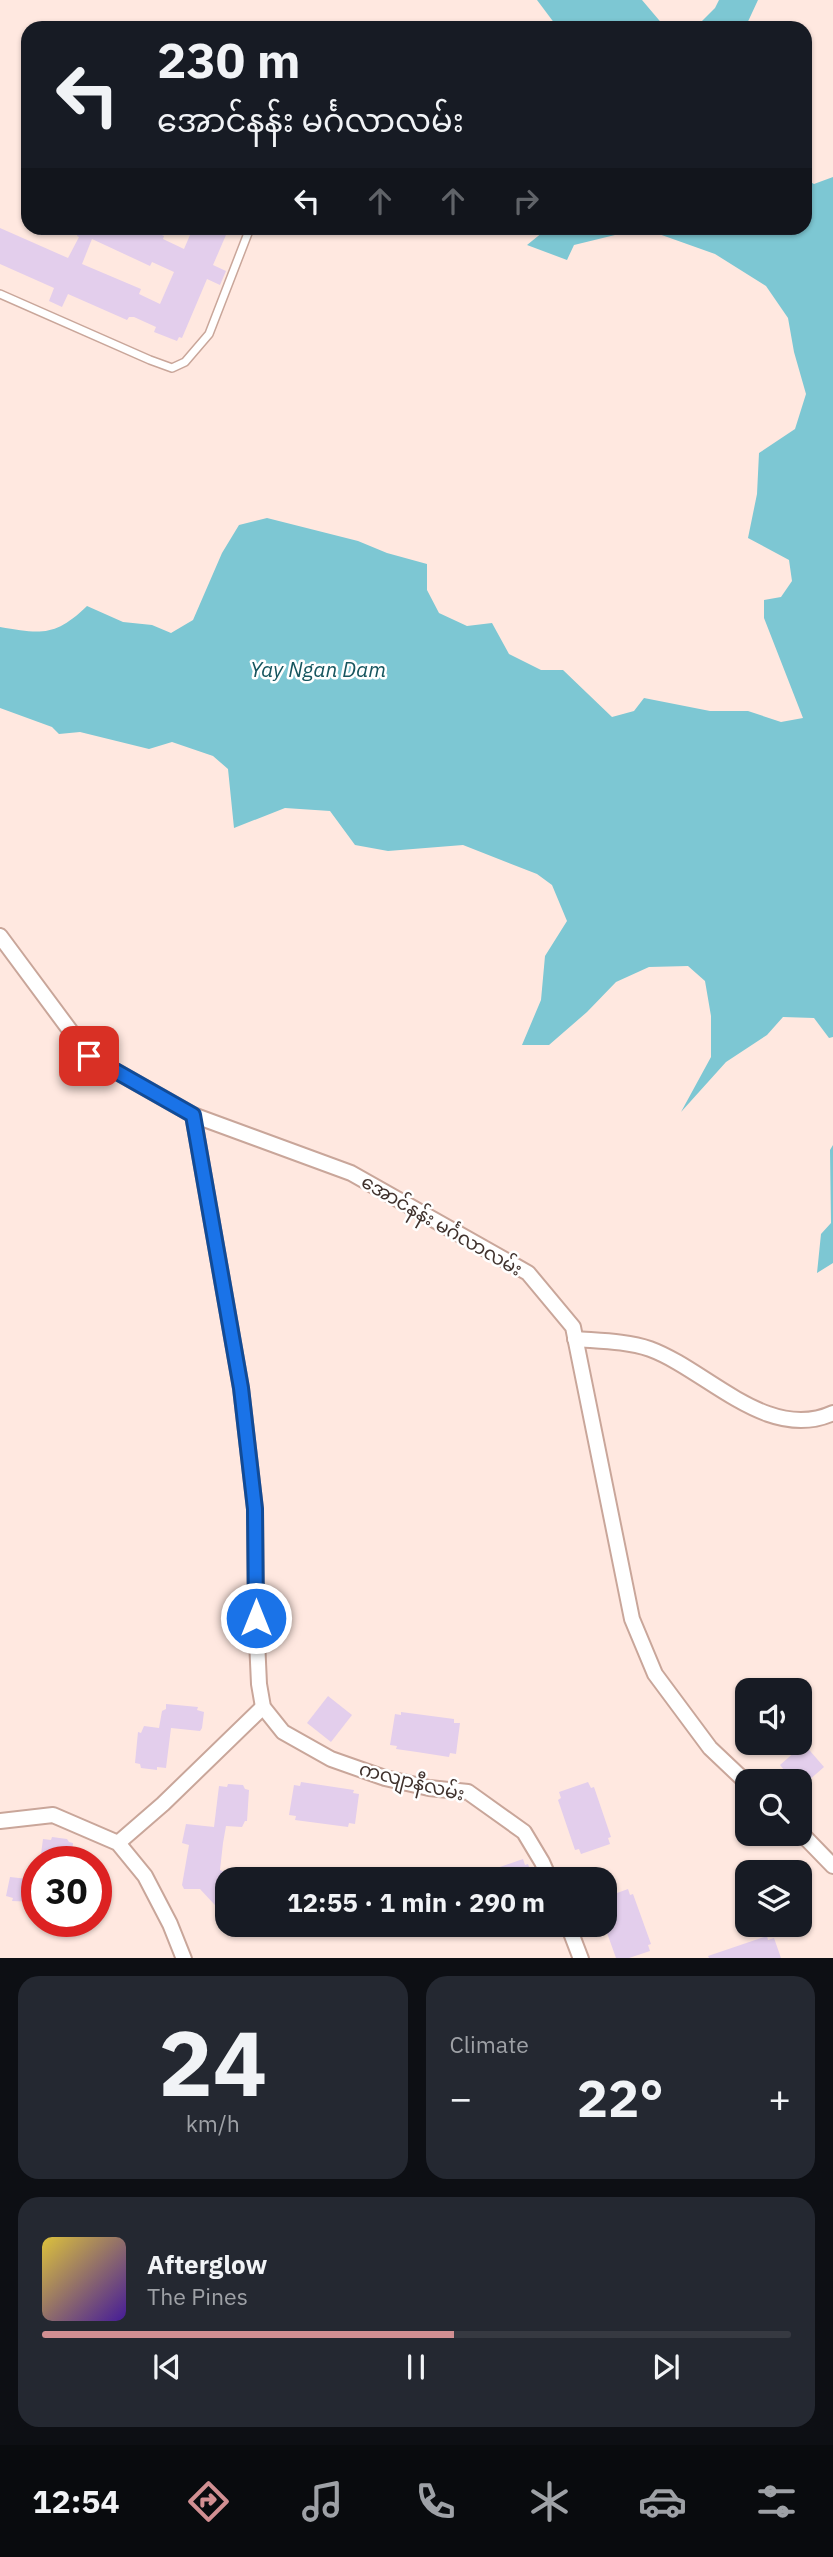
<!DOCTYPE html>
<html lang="en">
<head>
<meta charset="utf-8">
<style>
	:root { --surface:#171b24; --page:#242831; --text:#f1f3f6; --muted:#9ea1a6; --line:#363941; --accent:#d18f92 }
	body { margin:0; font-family:"IBM Plex Sans","Noto Sans Myanmar",sans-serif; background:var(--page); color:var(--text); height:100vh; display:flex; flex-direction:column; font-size:26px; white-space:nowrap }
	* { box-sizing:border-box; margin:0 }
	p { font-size:23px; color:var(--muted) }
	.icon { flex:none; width:38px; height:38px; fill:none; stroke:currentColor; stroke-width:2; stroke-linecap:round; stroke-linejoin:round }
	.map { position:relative; height:1958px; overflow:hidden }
	.sheet { display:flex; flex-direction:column; gap:18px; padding:18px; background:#0d0f14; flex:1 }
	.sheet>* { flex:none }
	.guide { position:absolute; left:21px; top:21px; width:791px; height:214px; border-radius:21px; box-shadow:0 2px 5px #0004; background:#171b24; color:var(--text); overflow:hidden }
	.fabs { position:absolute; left:735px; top:1678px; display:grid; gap:14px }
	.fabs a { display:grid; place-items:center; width:77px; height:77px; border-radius:14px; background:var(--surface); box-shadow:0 2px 5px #0004; font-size:35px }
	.speed { position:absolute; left:21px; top:1846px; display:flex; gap:14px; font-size:35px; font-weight:700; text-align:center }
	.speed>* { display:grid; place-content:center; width:91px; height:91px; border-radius:50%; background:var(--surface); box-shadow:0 2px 5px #0004; line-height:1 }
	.speed .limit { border:10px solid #d22; background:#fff; color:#111 }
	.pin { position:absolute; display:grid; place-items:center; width:60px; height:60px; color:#fff; margin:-30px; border-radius:14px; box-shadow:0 4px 10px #0006 }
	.me { position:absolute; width:77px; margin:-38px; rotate:0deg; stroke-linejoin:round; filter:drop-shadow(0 0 5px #0008) }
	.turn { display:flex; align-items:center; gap:24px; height:147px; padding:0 21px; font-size:32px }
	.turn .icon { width:91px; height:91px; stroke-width:2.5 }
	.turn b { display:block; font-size:49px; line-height:60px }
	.lanes { display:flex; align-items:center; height:66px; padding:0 21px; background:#0003; justify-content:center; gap:35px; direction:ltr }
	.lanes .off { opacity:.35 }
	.big { font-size:52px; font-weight:800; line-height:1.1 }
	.sheet .card { flex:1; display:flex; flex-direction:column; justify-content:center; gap:10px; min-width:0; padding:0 24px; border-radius:21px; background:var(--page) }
	.sheet .dial { align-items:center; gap:0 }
	.dial b { font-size:91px; line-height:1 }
	.song { display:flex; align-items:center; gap:21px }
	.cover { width:84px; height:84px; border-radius:10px; background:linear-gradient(135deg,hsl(50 70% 55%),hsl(260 70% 35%)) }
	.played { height:7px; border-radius:4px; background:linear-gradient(90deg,var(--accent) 55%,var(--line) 55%) }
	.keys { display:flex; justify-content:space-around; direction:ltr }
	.heat { display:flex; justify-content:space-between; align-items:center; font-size:38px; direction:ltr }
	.sheet .tiles { flex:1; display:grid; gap:18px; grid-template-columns:1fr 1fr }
	.card:last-child { grid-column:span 2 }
	.trip { position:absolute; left:215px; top:1867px; width:402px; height:70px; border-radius:21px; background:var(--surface); box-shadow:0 2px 5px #0004; font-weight:800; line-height:70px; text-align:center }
	.tabs { display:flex; height:112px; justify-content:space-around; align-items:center; background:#090b0e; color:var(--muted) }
	.tabs .icon { width:49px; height:49px }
	.tabs .active { color:var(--accent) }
	.tabs b { font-size:32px; color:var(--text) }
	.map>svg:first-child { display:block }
	.water { fill:#7dc7d3 }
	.building { fill:#e3ceec; fill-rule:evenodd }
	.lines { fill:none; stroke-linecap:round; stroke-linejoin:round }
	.service-casing { stroke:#c9a69a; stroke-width:10 }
	.minor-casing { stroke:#c9a69a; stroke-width:18 }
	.service { stroke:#fff; stroke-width:7 }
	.minor { stroke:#fff; stroke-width:14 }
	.route-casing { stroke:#114b97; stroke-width:18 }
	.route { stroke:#1a73e8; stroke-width:12 }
	.labels { text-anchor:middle; stroke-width:5; stroke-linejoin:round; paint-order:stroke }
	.street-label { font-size:19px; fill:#40322d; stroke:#fff }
	.water-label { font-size:21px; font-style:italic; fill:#17565f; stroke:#fff }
</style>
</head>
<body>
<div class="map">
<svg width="833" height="1959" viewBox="0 0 833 1959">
	<rect width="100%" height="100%" fill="#ffe8e0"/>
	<g class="water">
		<polygon points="537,0 642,0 664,26 676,28 558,28"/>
		<polygon points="719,0 758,0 745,28 695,28 715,8"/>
		<path d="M833,177V1037L829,1038L814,1018L783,1017L767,1035L726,1062L681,1112L711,1057V1016L705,981L688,966L649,967L616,982L587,1012L549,1045H522L541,1000L545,956L567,921L552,885L537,874L463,845L388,851L355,845L330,811L285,808L234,828L228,769L213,756L172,742L149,749L80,732L59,734L52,727L0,708V627C41,634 55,637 87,606L123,622L152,625L171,633L193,620L222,553L239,525L267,518L358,541L387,553L427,564V590L439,613L467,626L492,623L509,654L541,670H563L612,717L634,711L644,698L710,711H748L781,722L803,718L764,618V600L781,597L792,581L789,560L748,538L757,494L759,453L795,429L806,394L794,352L788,318L766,286L715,254L656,233L615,235L574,245L567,260L527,245L548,228H805V179L814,184Z"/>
		<polygon points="833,1145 833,1263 817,1273 821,1234 831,1223 830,1150"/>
	</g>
	<g class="building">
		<path d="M0,228L68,258L79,237L77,236L78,233L66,228H146L164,236L163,239L184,249L193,228H229L213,265L226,271L220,285L207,279L182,338L179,337L177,341L154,332L156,327L134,317H129L127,320L68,294L62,307L49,301L54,288L0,264ZM92,239L150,266L152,262L174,272L160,304L139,294L141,289L82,264Z"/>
		<polygon points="328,1696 352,1715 331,1742 307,1723"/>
		<polygon points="166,1704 198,1707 197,1710 204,1712 202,1728 200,1731 171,1728 166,1768 157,1767 157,1770 141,1768 140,1764 135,1763 138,1732 141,1733 144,1726 159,1728 162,1711 166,1709"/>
		<polygon points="401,1712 454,1719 454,1723 460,1723 456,1754 450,1753 449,1757 417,1752 396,1749 397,1746 390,1745 395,1714 401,1715"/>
		<polygon points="804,1744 824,1767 800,1788 800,1782 794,1782 780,1765"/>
		<polygon points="301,1782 354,1790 353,1793 359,1794 355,1824 349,1823 348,1827 295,1820 296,1816 289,1815 294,1785 300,1786"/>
		<polygon points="588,1782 591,1788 594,1787 611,1837 608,1838 610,1844 581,1854 579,1849 575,1850 558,1800 561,1798 559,1792"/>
		<polygon points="228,1784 243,1785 245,1789 249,1790 247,1821 245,1821 242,1827 226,1826 223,1843 220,1870 225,1872 224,1889 228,1890 228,1919 200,1889 184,1889 182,1885 189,1845 182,1843 186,1824 214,1827 219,1786 227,1787"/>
		<polygon points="52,1837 67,1839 69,1842 73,1843 71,1862 40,1862 43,1839 51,1840"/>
		<polygon points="523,1859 525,1865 528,1864 534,1880 497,1880 494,1869"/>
		<polygon points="10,1877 37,1880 37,1902 12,1901 13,1898 6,1896"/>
		<polygon points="628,1889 630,1895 633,1894 651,1944 648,1945 650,1951 629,1958 616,1958 606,1930 606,1897"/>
		<polygon points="767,1936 768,1940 774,1938 781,1958 709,1958 708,1956"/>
	</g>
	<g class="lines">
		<defs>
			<polyline id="service" points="0,294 150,360 172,368 185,362 209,334 250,228"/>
			<g id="minor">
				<polyline points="0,936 89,1056 193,1115 351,1173 528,1273 573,1327 632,1619 655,1674 710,1748 747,1783"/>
				<polyline points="193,1115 241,1388 255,1509 256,1618 259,1684 263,1707 283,1732 331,1759 385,1778 429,1788 468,1792 524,1832 542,1862 550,1880"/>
				<path d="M575,1339C600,1341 627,1341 650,1349C707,1370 768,1443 833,1413"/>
				<polyline points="0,1821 53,1815 118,1843 145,1876 170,1924 184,1959"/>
				<polyline points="800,1832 833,1866"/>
				<polyline points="118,1843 163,1804 263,1707"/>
				<polyline points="568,1925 581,1959"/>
			</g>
		</defs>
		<use href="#service" class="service-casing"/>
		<use href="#minor" class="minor-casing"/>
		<use href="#service" class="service"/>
		<use href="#minor" class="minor"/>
	</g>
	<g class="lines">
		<defs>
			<polyline id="route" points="89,1056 193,1115 241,1388 255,1509 256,1618"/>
		</defs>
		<use href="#route" class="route-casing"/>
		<use href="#route" class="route"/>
	</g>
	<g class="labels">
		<g class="street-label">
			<text transform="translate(442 1225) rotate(30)" y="7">အောင်နန်း မင်္ဂလာလမ်း</text>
			<text transform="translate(412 1781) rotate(14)" y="7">ကလျာနီလမ်း</text>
		</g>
		<g class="water-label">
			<text x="318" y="677">Yay Ngan Dam</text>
		</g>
	</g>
</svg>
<div class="fabs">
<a><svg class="icon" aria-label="sound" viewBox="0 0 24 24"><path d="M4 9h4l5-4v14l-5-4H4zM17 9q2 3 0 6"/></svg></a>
<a><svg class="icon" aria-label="search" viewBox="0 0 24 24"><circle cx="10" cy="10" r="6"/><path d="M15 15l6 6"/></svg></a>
<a><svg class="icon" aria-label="layers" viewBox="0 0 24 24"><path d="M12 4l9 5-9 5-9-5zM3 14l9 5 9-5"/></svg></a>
</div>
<div class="speed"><div class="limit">30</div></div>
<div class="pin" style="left:89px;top:1056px;background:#d93025"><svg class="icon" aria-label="arrive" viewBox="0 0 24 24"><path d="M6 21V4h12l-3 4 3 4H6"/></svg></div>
<svg class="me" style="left:256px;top:1618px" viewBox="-20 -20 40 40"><circle r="17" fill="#1a73e8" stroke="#fff" stroke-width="3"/><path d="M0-11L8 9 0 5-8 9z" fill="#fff"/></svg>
<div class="trip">12:55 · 1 min · 290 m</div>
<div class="guide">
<div class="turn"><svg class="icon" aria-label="left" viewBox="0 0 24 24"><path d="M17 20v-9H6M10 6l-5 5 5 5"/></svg><div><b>230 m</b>အောင်နန်း မင်္ဂလာလမ်း</div></div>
<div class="lanes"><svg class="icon" aria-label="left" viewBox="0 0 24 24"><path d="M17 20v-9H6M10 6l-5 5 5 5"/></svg><svg class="icon off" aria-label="ahead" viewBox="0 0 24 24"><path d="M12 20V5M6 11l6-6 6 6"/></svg><svg class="icon off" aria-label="ahead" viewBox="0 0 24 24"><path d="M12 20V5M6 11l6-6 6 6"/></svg><svg class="icon off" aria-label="right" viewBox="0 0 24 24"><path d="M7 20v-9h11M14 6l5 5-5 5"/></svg></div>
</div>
</div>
<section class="sheet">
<div class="tiles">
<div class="card dial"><b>24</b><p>km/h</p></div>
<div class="card"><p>Climate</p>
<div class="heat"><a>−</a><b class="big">22°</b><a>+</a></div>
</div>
<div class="card">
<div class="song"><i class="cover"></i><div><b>Afterglow</b><p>The Pines</p></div></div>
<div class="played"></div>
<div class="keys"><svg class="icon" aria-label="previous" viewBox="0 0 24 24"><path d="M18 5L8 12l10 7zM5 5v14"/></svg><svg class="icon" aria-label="pause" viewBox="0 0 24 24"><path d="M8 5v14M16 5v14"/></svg><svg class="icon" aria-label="next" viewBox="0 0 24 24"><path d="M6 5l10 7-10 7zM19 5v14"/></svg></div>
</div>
</div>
</section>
<nav class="tabs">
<b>12:54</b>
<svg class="icon active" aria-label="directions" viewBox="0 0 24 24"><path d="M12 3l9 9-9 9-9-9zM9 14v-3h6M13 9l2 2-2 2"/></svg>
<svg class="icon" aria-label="music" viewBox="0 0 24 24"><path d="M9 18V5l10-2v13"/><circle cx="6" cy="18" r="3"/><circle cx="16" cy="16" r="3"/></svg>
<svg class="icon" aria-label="phone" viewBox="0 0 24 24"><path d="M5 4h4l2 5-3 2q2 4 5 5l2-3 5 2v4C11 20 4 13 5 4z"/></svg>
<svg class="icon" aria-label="climate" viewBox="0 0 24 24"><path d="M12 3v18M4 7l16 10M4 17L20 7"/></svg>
<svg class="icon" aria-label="car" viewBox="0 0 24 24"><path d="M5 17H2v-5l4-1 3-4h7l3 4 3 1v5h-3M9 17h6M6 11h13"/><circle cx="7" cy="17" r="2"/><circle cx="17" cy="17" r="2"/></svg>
<svg class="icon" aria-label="filters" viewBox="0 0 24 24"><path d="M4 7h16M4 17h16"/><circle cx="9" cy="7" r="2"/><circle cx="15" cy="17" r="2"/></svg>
</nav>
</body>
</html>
